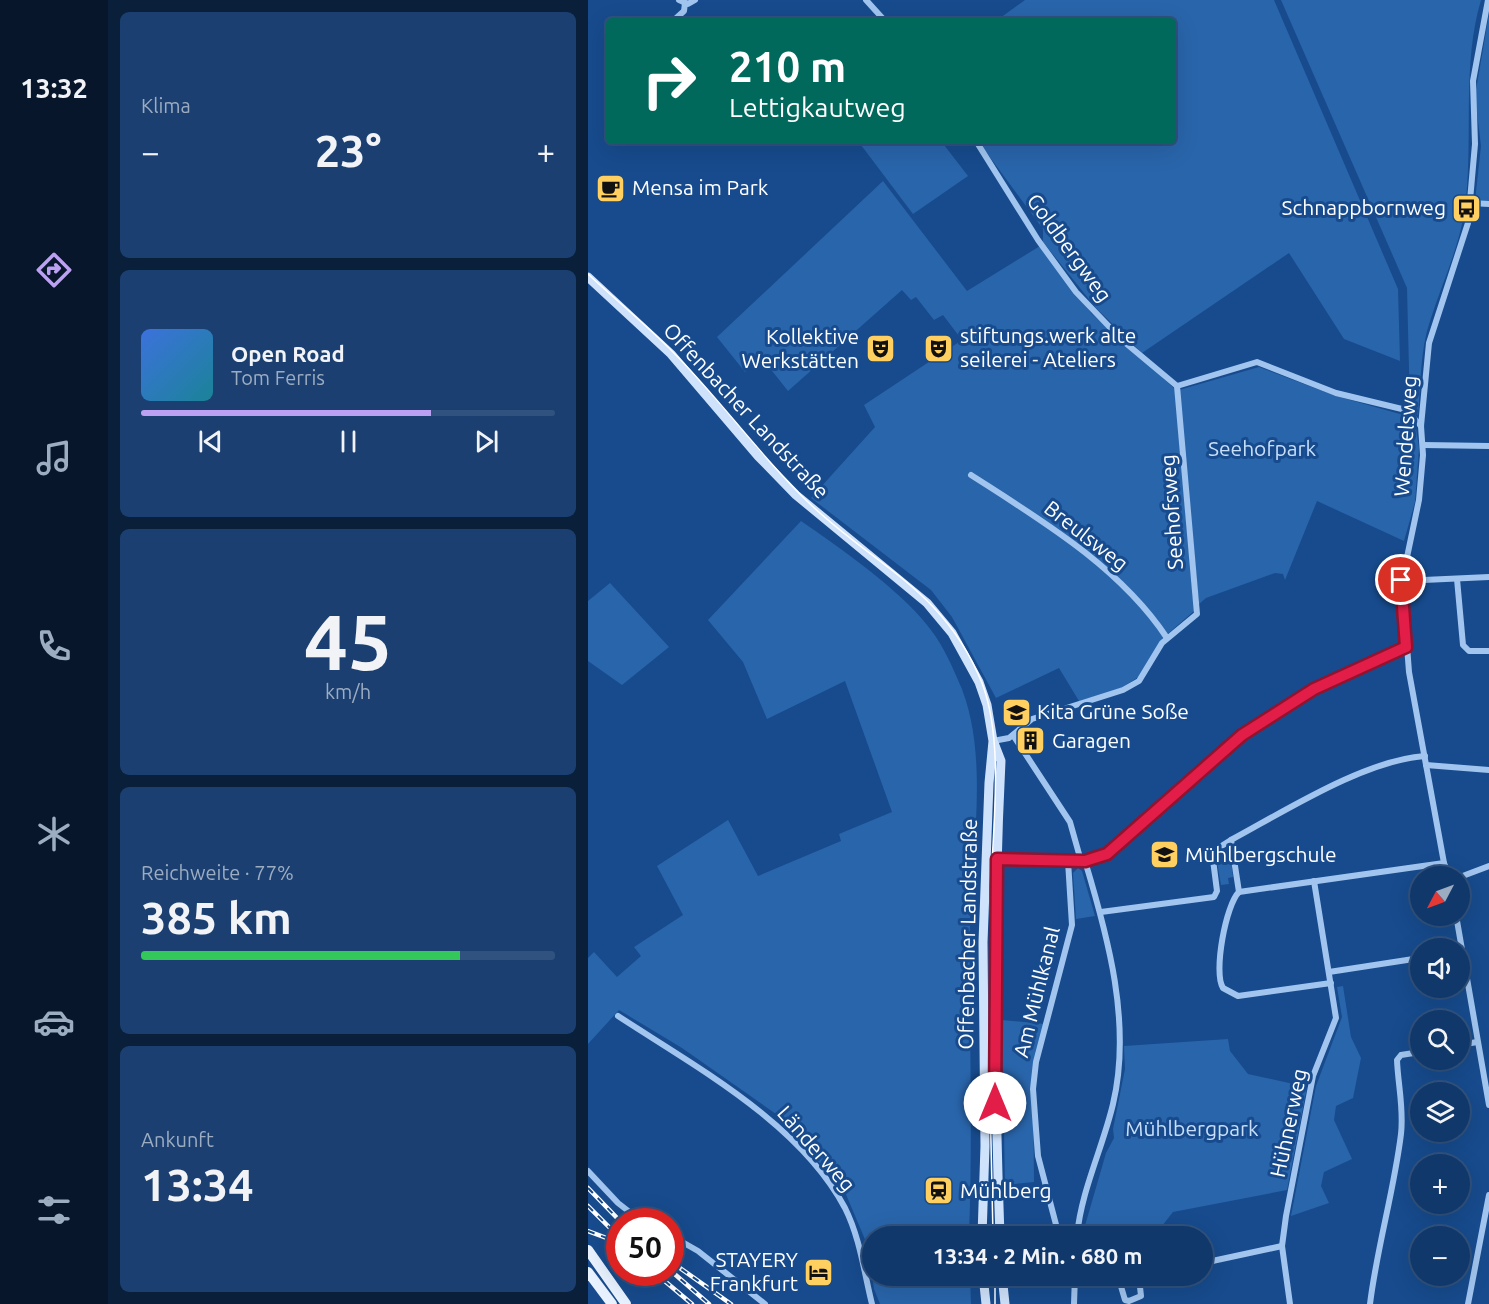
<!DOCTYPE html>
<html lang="de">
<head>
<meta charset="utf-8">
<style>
	:root { --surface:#11386a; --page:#1a3f70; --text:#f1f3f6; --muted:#9cacc1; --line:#30527e; --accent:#bca0f2 }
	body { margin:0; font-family:Ubuntu,sans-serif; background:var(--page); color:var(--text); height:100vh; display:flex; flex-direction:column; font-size:22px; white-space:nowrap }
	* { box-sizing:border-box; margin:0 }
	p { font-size:20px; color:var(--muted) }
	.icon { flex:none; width:33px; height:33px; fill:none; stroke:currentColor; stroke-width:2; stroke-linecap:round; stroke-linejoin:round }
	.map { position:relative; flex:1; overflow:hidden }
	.panel { display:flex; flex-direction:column; gap:12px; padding:12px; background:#091f3a; width:480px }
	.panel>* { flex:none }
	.banner { position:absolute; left:18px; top:18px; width:570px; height:126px; border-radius:6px; box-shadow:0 6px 24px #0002,0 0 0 2px var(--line); background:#00695c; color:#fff; overflow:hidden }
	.needle { width:39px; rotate:229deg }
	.buttons { position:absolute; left:822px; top:866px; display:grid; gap:12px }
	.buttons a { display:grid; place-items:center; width:60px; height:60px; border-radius:50%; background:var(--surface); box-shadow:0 6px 24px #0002,0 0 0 2px var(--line); font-size:30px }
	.speed { position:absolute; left:18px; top:1208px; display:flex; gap:12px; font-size:30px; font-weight:700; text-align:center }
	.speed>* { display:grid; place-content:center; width:78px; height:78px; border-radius:50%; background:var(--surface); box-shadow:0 6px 24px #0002,0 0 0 2px var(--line); line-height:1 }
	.speed .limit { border:9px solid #d22; background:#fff; color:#111 }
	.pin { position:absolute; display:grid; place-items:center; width:51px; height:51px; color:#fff; margin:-26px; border:3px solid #fff; border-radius:50%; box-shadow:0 2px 6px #0007 }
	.me { position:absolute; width:66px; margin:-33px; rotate:0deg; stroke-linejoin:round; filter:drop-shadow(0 0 4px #0008) }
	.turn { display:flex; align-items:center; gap:21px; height:126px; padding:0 24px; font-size:27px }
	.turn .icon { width:78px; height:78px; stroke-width:2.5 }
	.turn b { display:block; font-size:42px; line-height:51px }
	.big { font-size:45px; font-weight:600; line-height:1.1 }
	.panel .card { flex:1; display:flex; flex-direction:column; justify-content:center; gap:9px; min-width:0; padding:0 21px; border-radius:9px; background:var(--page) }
	.panel .dial { align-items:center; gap:0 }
	.dial b { font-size:78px; line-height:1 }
	.song { display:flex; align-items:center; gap:18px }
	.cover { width:72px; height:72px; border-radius:9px; background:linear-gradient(135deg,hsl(220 70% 55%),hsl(190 70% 35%)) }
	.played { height:6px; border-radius:3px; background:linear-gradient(90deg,var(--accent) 70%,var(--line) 70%) }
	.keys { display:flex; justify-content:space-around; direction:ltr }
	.heat { display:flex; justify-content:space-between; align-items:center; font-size:33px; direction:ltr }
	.charge { height:9px; border-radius:4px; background:linear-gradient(90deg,#34c759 77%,var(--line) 0) }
	.trip { position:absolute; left:274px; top:1226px; width:351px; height:60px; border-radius:30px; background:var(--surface); box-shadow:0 6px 24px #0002,0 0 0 2px var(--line); font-weight:600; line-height:60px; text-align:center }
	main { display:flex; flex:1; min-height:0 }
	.tabs { display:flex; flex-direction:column; width:108px; justify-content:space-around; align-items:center; background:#07162a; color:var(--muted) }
	.tabs .icon { width:42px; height:42px }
	.tabs .on { color:var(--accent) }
	.tabs b { font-size:27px; color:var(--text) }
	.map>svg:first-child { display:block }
	.green { fill:#2965ab }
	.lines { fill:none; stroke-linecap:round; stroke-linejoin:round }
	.minor { stroke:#a1c5ef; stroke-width:6 }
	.secondary { stroke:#cfe2fb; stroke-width:9 }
	.primary { stroke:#e9f2ff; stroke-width:10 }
	.tram { stroke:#fff; stroke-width:1.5 }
	.rail-casing { stroke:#fff; stroke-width:4.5 }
	.rail { stroke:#174b8d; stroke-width:2; stroke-dasharray:7; stroke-linecap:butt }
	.route-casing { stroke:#92132f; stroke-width:15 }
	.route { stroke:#e11d48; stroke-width:10 }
	.labels { text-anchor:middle; stroke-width:6; stroke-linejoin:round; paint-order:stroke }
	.poi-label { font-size:21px; fill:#fff; stroke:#174b8d; text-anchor:start }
	.street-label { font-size:21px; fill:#fff; stroke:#174b8d }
	.park-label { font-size:21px; fill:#c7dffb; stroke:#174b8d }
</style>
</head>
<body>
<main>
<nav class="tabs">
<b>13:32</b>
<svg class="icon on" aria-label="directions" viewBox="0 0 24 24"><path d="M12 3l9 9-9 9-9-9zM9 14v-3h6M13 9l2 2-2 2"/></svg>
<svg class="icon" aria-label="music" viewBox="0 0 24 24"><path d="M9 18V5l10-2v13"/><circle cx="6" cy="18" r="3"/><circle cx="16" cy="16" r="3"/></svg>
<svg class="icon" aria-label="phone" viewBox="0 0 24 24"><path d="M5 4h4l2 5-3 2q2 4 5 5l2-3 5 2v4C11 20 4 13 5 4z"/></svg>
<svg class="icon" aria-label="climate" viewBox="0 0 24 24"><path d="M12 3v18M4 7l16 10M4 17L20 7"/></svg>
<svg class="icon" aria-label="car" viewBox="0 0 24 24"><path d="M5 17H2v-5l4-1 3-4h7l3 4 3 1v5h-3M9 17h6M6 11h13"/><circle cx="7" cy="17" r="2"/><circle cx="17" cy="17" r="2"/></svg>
<svg class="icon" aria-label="filters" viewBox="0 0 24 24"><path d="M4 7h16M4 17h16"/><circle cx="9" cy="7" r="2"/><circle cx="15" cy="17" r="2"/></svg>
</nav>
<section class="panel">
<div class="card"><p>Klima</p>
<div class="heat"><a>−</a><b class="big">23°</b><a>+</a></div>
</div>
<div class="card">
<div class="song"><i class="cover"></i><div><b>Open Road</b><p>Tom Ferris</p></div></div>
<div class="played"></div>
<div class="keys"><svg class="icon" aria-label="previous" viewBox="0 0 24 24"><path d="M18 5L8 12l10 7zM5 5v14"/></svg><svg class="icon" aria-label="pause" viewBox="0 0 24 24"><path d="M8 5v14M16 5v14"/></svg><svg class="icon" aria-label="next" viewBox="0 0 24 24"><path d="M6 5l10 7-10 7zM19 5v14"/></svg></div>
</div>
<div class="card dial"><b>45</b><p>km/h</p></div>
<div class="card"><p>Reichweite · 77%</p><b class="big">385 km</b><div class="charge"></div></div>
<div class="card"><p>Ankunft</p><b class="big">13:34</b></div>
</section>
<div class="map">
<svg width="901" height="1304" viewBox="0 0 901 1304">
	<rect width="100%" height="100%" fill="#174b8d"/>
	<g class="green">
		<polygon points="437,0 686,0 810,289 812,361 756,339 701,253 554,353 508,308 455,242 455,229 390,141 585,141 585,21 408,21"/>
		<path d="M693,0H893C874,64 885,133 878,199C874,242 855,280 842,321C832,350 833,384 830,415L822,410L819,288Z"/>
		<polygon points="901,14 901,201 887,201 893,146 887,96"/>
		<polygon points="270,141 353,141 380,176 325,214"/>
		<polygon points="295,181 379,291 452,246 504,314 587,389 606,611 575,638 552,676 533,688 491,701 471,668 408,698 364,617 343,590 223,498 287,427 276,405 374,340 355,315 346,320 328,297 323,300 314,290 200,391 173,357 157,372 129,337"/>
		<polygon points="671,367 748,396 819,416 828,428 831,448 827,502 816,541 729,501 697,580 695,574 687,573 618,598 611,604 591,390"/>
		<path d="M213,521C250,546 312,590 339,625C352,640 362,661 370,680C403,751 383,850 382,927C381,1030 385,1133 381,1236H285V1275H382L383,1304H292L286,1289L281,1249L257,1192L188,1114L94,1048L31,1010L0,1044V958L6,952L29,977L53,956L46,947L95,915L69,866L140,820L170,876L253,841L251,834L304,812L257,681L179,719L155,662L120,620Z"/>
		<polygon points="22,583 81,647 34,685 0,661 0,601"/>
		<polygon points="634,852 642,852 645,877 640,878 641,884 633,885 628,856"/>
		<polygon points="490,868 494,871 507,916 488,919 485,873"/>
		<polygon points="755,986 763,1037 773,1058 765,1098 748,1106 746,1120 764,1159 736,1172 733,1186 741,1203 703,1216 728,1086 754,1017 749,987"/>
		<polygon points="414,1020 457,1024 445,1076 446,1182 417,1185"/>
		<polygon points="640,1039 642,1051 660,1074 719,1087 699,1190 585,1212 570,1231 570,1235 494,1236 518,1153 526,1138 525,1129 537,1069 536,1046"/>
	</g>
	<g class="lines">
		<g class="minor">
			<polyline points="91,0 100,4 107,0"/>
			<polyline points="278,0 297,21"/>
			<polyline points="85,21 96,11 97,3"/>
			<polyline points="388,141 450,240 488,292 534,340 589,386"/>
			<polyline points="883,203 901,204"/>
			<polyline points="589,386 669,362 748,393 818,410 833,426"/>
			<polyline points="835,445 901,446"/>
			<path d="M383,475C453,520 532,567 579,638"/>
			<polyline points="869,579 875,645 881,651 901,651"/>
			<polyline points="814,581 901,577"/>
			<polyline points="425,735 482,822 493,861"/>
			<polyline points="405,741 421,738 444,719 535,690 551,681 574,643 609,614 589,386"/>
			<polyline points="838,765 901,770"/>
			<polyline points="398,858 480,861 514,856 655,735 726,689 818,647"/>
			<polyline points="861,876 856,863 821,672 814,581 831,500 835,455 833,426 841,343 880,223 887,144 885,81 900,0"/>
			<polyline points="872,877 901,866"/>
			<path d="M651,892L643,840C697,811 777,760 837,756"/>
			<path d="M651,892C638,904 625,973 635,988L650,996L743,983"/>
			<polyline points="651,892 856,863"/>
			<polyline points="513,912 626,897 629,891 624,852 643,840"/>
			<polyline points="868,915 901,1105"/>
			<polyline points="741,972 832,958"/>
			<path d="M30,1016C108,1067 212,1123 257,1208C272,1238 276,1272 284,1304"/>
			<polyline points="872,1045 889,1042"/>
			<polyline points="0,1171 30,1203 53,1221"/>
			<polyline points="82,1235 110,1251 177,1304"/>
			<polyline points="471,1236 450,1156 445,1089 448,1062 484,925 480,861"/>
			<path d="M489,1236C493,1191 515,1147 525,1104C544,1024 520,937 497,861"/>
			<polyline points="615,1263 694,1246"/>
			<polyline points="551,1278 553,1296 541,1301 537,1300 532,1283 535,1282 564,1275"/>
			<polyline points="486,1304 487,1275"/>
			<polyline points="702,1304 694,1246 698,1216 725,1076 748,1018 726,881"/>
			<path d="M782,1304C789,1247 806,1191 813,1134C816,1109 810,1085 809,1060L813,1055L832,1052"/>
			<polyline points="880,1304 901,1195"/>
		</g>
		<g class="secondary">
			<polyline points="0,277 83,354 170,456 208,495 339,603 364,633 391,682 399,705 405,741 401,783 395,942 397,1146 394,1236"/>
			<path d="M406,743L413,761C405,919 406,1077 412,1236"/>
			<polyline points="395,1275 398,1304"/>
			<polyline points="414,1275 417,1304"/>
		</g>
		<g class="primary">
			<polyline points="0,1250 38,1304"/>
			<polyline points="0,1272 24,1304"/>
		</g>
		<g class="tram">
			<path d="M0,274C28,300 57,324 84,351C132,399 171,455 220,502C286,566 356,589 394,683C418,746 403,840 402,908C401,1017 402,1127 405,1236"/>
			<polyline points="407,1275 407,1304"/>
		</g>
		<defs>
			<g id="rail">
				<polyline points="0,1188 32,1221"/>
				<polyline points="0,1206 32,1238"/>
				<polyline points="0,1231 32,1243"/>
				<polyline points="82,1261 143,1304"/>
				<polyline points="82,1270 121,1304"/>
				<polyline points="66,1272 104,1304"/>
			</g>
		</defs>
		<use href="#rail" class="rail-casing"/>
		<use href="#rail" class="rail"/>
	</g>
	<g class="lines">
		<defs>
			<polyline id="route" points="407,1103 409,859 497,861 519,854 654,735 726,689 818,647 813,580"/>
		</defs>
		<use href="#route" class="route-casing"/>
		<use href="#route" class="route"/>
	</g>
	<defs>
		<symbol id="cafe-square" viewBox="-11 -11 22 22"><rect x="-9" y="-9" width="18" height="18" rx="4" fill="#ffcf5f" stroke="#174b8d"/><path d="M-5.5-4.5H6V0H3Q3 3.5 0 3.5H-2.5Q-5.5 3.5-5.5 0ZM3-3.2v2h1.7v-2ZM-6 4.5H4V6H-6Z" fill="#111"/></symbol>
		<symbol id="bus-square" viewBox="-11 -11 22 22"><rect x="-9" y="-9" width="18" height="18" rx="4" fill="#ffcf5f" stroke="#174b8d"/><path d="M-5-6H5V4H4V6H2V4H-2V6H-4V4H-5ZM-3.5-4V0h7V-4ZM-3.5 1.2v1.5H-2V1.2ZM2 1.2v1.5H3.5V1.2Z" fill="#111"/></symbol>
		<symbol id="theatre-square" viewBox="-11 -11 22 22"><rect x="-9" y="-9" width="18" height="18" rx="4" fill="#ffcf5f" stroke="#174b8d"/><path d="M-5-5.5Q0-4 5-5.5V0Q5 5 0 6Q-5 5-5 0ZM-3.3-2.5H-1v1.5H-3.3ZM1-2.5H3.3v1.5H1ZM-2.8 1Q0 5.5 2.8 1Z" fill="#111"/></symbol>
		<symbol id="school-square" viewBox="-11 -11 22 22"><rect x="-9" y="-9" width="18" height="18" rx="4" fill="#ffcf5f" stroke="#174b8d"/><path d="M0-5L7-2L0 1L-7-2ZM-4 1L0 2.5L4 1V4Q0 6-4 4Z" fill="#111"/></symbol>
		<symbol id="building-square" viewBox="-11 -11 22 22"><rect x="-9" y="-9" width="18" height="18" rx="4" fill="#ffcf5f" stroke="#174b8d"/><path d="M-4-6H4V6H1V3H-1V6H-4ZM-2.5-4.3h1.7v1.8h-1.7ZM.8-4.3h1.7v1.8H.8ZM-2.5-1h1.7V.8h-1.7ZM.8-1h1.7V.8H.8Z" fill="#111"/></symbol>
		<symbol id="station-square" viewBox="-11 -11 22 22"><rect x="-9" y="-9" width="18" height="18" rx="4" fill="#ffcf5f" stroke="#174b8d"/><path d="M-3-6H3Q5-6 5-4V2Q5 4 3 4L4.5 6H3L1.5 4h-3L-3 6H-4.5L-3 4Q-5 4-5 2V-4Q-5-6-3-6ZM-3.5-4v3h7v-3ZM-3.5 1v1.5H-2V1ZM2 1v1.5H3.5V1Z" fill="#111"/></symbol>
		<symbol id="hotel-square" viewBox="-11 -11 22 22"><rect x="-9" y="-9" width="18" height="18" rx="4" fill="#ffcf5f" stroke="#174b8d"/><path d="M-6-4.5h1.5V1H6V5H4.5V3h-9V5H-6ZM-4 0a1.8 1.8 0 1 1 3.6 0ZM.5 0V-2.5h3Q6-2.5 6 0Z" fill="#111"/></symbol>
	</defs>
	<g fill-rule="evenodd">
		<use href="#cafe-square" x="6" y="172" width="33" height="33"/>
		<use href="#bus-square" x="862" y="192" width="33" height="33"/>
		<use href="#theatre-square" x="334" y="332" width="33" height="33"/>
		<use href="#theatre-square" x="276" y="332" width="33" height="33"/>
		<use href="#school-square" x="412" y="696" width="33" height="33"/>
		<use href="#building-square" x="426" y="724" width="33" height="33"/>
		<use href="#school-square" x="560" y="838" width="33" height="33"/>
		<use href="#station-square" x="334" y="1174" width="33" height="33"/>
		<use href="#hotel-square" x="214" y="1256" width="33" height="33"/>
	</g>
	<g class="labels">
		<g class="poi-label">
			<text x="44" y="195">Mensa im Park</text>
			<text x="858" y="215" text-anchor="end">Schnappbornweg</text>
			<text x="372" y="343">stiftungs.werk alte<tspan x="372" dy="24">seilerei - Ateliers</tspan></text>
			<text x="271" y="344" text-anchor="end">Kollektive<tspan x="271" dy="24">Werkstätten</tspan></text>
			<text x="449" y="719">Kita Grüne Soße</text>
			<text x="464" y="748">Garagen</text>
			<text x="597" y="862">Mühlbergschule</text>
			<text x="372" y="1198">Mühlberg</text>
			<text x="210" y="1267" text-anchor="end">STAYERY<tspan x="210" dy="24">Frankfurt</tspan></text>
		</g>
		<g class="street-label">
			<text transform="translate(481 248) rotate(54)" y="7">Goldbergweg</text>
			<text transform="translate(158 411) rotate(47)" y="7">Offenbacher Landstraße</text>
			<text transform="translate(818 436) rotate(-86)" y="7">Wendelsweg</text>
			<text transform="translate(584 512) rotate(-94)" y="7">Seehofsweg</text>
			<text transform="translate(498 536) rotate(38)" y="7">Breulsweg</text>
			<text transform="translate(380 934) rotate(-89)" y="7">Offenbacher Landstraße</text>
			<text transform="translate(449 992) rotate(-76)" y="7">Am Mühlkanal</text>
			<text transform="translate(701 1123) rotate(-78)" y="7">Hühnerweg</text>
			<text transform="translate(228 1149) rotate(49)" y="7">Länderweg</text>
		</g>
		<g class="park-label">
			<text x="674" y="456">Seehofpark</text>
			<text x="604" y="1136">Mühlbergpark</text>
		</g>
	</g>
</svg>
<div class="buttons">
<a><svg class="needle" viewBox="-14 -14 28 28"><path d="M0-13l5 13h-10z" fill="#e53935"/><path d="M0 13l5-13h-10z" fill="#9cacc1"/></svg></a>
<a><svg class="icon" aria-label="sound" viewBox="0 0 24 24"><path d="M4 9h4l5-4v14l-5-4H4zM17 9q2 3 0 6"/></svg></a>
<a><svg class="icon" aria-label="search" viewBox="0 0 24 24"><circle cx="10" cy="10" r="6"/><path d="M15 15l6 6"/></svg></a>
<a><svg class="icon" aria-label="layers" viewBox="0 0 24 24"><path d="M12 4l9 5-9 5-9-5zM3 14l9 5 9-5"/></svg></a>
<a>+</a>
<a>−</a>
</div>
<div class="speed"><div class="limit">50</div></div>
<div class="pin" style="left:813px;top:580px;background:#d93025"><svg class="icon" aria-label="arrive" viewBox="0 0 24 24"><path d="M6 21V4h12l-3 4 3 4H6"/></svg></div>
<svg class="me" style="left:407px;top:1103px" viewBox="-20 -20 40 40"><circle r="19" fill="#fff"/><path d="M0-13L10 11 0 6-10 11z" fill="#e11d48"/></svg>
<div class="trip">13:34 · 2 Min. · 680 m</div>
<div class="banner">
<div class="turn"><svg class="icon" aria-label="right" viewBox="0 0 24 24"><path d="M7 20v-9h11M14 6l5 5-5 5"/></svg><div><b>210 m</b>Lettigkautweg</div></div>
</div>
</div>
</main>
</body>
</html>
